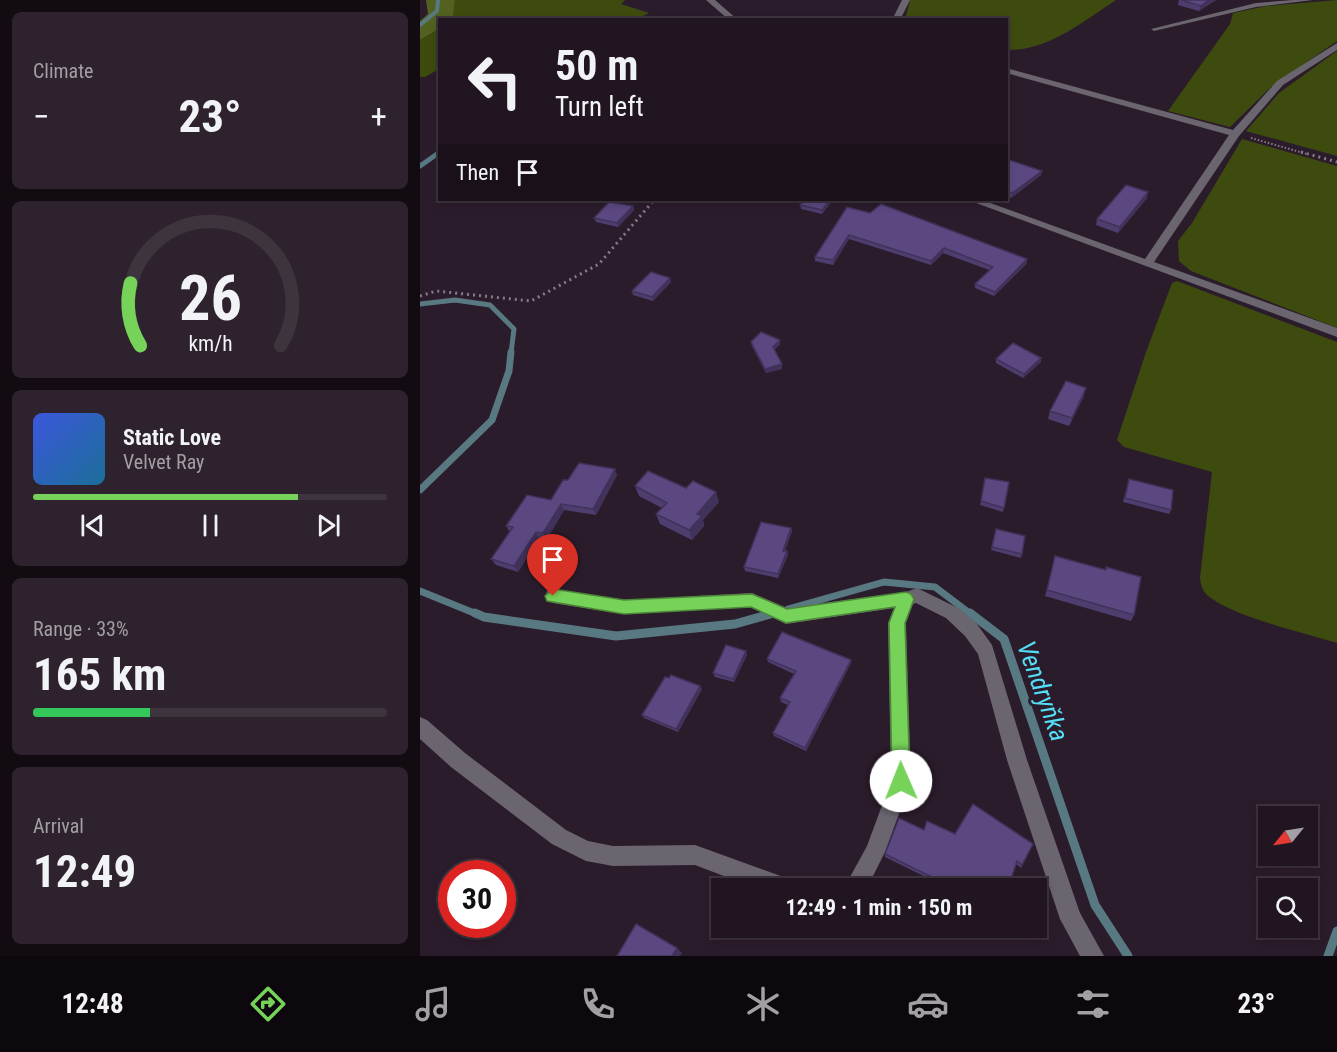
<!DOCTYPE html>
<html lang="en">
<head>
<meta charset="utf-8">
<style>
	:root { --surface:#201520; --page:#2d222d; --text:#f1f3f6; --muted:#a29fa5; --line:#3d343e; --accent:#77d259 }
	body { margin:0; font-family:"Roboto Condensed",sans-serif; background:var(--page); color:var(--text); height:100vh; display:flex; flex-direction:column; font-size:22px; white-space:nowrap }
	* { box-sizing:border-box; margin:0 }
	p { font-size:20px; color:var(--muted) }
	.icon { flex:none; width:33px; height:33px; fill:none; stroke:currentColor; stroke-width:2; stroke-linecap:round; stroke-linejoin:round }
	.map { position:relative; flex:1; overflow:hidden }
	.details { display:flex; flex-direction:column; gap:12px; padding:12px; background:#120c12; width:420px }
	.details>* { flex:none }
	.banner { position:absolute; left:18px; top:18px; width:570px; height:183px; border-radius:0px; box-shadow:0 3px 9px #0003,0 0 0 2px var(--line); background:#201520; color:var(--text); overflow:hidden }
	.needle { width:39px; rotate:240deg }
	.controls { position:absolute; left:838px; top:806px; display:grid; gap:12px }
	.controls a { display:grid; place-items:center; width:60px; height:60px; border-radius:0px; background:var(--surface); box-shadow:0 3px 9px #0003,0 0 0 2px var(--line); font-size:30px }
	.speed { position:absolute; left:18px; top:860px; display:flex; gap:12px; font-size:30px; font-weight:700; text-align:center }
	.speed>* { display:grid; place-content:center; width:78px; height:78px; border-radius:50%; background:var(--surface); box-shadow:0 3px 9px #0003,0 0 0 2px var(--line); line-height:1 }
	.speed .limit { border:9px solid #d22; background:#fff; color:#111 }
	.pin { position:absolute; display:grid; place-items:center; width:51px; height:51px; color:#fff; margin:-62px -26px; border-radius:50% 50% 50% 0; rotate:-45deg; box-shadow:0 0 6px #0007 }
	.pin .icon { rotate:45deg }
	.me { position:absolute; width:66px; margin:-33px; rotate:359deg; stroke-linejoin:round; filter:drop-shadow(0 0 4px #0008) }
	.turn { display:flex; align-items:center; gap:21px; height:126px; padding:0 18px; font-size:27px }
	.turn .icon { width:78px; height:78px; stroke-width:2.5 }
	.turn b { display:block; font-size:42px; line-height:51px }
	.then { display:flex; align-items:center; height:57px; padding:0 18px; background:#0003; gap:12px; font-size:22px }
	.big { font-size:45px; font-weight:700; line-height:1.1 }
	.details .card { flex:1; display:flex; flex-direction:column; justify-content:center; gap:9px; min-width:0; padding:0 21px; border-radius:9px; background:var(--page) }
	.details .dial { align-items:center; gap:0 }
	.dial svg { height:156px; overflow:visible; fill:none; stroke:var(--line); stroke-width:7; stroke-linecap:round; text-anchor:middle }
	.dial text { fill:var(--text); stroke:none }
	.song { display:flex; align-items:center; gap:18px }
	.cover { width:72px; height:72px; border-radius:9px; background:linear-gradient(135deg,hsl(230 70% 55%),hsl(200 70% 35%)) }
	.played { height:6px; border-radius:3px; background:linear-gradient(90deg,var(--accent) 75%,var(--line) 75%) }
	.keys { display:flex; justify-content:space-around; direction:ltr }
	.heat { display:flex; justify-content:space-between; align-items:center; font-size:33px; direction:ltr }
	.charge { height:9px; border-radius:4px; background:linear-gradient(90deg,#34c759 33%,var(--line) 0) }
	.trip { position:absolute; left:291px; top:878px; width:336px; height:60px; border-radius:0px; background:var(--surface); box-shadow:0 3px 9px #0003,0 0 0 2px var(--line); font-weight:700; line-height:60px; text-align:center }
	.tab-bar { display:flex; height:96px; justify-content:space-around; align-items:center; background:#0d080d; color:var(--muted) }
	.tab-bar .icon { width:42px; height:42px }
	.tab-bar .selected { color:var(--accent) }
	.tab-bar b { font-size:27px; color:var(--text) }
	main { display:flex; flex:1; min-height:0 }
	.map>svg:first-child { display:block }
	.green { fill:#3e4b0e }
	.forest { fill:#526120 }
	.lines { fill:none; stroke-linecap:round; stroke-linejoin:round }
	.stream-far3 { stroke:#587982; stroke-width:4 }
	.stream-far2 { stroke:#587982; stroke-width:5 }
	.stream-far1 { stroke:#587982; stroke-width:7 }
	.stream { stroke:#587982; stroke-width:9 }
	.path-far1 { stroke:#887b87; stroke-width:2; stroke-dasharray:1.5 2; stroke-linecap:butt }
	.path { stroke:#887b87; stroke-width:3; stroke-dasharray:2 4; stroke-linecap:butt }
	.lane { fill:#6a656f; fill-rule:evenodd }
	.street { fill:#6a656f; fill-rule:evenodd }
	.wall { fill:#4e3e6f }
	.shaded-wall { fill:#40325a }
	.building { fill:#5b4881; stroke:#40325a; stroke-width:1.5 }
	.route { fill:#77d259; stroke:#4d883a; stroke-width:1.5 }
	.labels { text-anchor:middle; stroke-width:6; stroke-linejoin:round; paint-order:stroke }
	.near-water-label { font-size:26px; font-style:italic; fill:#54def6; stroke:#2b1c2b }
</style>
</head>
<body>
<main>
<section class="details">
<div class="card"><p>Climate</p>
<div class="heat"><a>−</a><b class="big">23°</b><a>+</a></div>
</div>
<div class="card dial"><svg viewBox="0 0 100 80">
<path d="M14 69A42 42 0 1 1 86 69"/>
<path d="M14 69A42 42 0 0 1 9 37" stroke="#77d259"/>
<text x="50" y="56" font-size="32" font-weight="700">26</text>
<text x="50" y="72" font-size="11">km/h</text>
</svg></div>
<div class="card">
<div class="song"><i class="cover"></i><div><b>Static Love</b><p>Velvet Ray</p></div></div>
<div class="played"></div>
<div class="keys"><svg class="icon" aria-label="previous" viewBox="0 0 24 24"><path d="M18 5L8 12l10 7zM5 5v14"/></svg><svg class="icon" aria-label="pause" viewBox="0 0 24 24"><path d="M8 5v14M16 5v14"/></svg><svg class="icon" aria-label="next" viewBox="0 0 24 24"><path d="M6 5l10 7-10 7zM19 5v14"/></svg></div>
</div>
<div class="card"><p>Range · 33%</p><b class="big">165 km</b><div class="charge"></div></div>
<div class="card"><p>Arrival</p><b class="big">12:49</b></div>
</section>
<div class="map">
<svg width="917" height="956" viewBox="0 0 917 956">
	<rect width="100%" height="100%" fill="#2b1c2b"/>
	<g class="green">
		<polygon points="35,0 205,0 201,4 229,13 215,20 32,20"/>
		<path d="M490,0H696C662,22 628,51 587,50L586,20H479L486,16Z"/>
		<polygon points="917,0 917,41 851,87 810,127 748,111 810,24 813,13 847,6"/>
		<polygon points="19,29 19,69 5,77 0,77 0,40"/>
		<polygon points="917,51 917,156 826,131 859,93"/>
		<polygon points="822,139 917,166 917,328 771,271 759,261 758,241 772,223"/>
		<path d="M757,281L917,342V643C884,633 811,616 787,595C782,590 781,585 780,578L792,472L704,447L697,440L726,352L752,283Z"/>
	</g>
	<polygon class="forest" points="6,0 35,0 33,17 20,20 19,29 0,40 0,21 8,14"/>
	<g class="lines">
		<g class="stream-far3">
			<polyline points="0,25 17,11 18,0"/>
			<polyline points="18,154 20,152"/>
		</g>
		<g class="stream-far2">
			<polyline points="0,166 20,152"/>
			<polyline points="0,304 35,300 70,305 94,329 91,353"/>
		</g>
		<g class="stream-far1">
			<polyline points="0,490 72,420 89,371 91,352"/>
			<polyline points="0,591 59,615"/>
			<polyline points="368,609 464,582 515,587 552,615"/>
			<polyline points="348,615 355,613"/>
		</g>
		<g class="stream">
			<polyline points="55,613 64,617 196,636 315,624 354,613"/>
			<polyline points="550,613 584,639 675,905 708,956"/>
			<polyline points="908,956 917,931"/>
		</g>
		<polyline class="path-far1" points="831,138 887,154"/>
		<g class="path">
			<polyline points="881,152 917,162"/>
			<polyline points="0,296 16,291 111,301 179,264 234,200"/>
		</g>
		<polygon class="lane" points="873,0 893,0 836,7 734,31 731,29 836,3"/>
		<g class="street">
			<polygon points="286,0 295,0 318,20 309,20"/>
			<polygon points="482,0 490,0 480,20 472,20"/>
			<polygon points="917,43 917,50 863,85 819,136 734,262 917,328 917,337 548,200 562,200 725,259 809,135 586,73 586,68 813,130 857,81"/>
			<polygon points="497,588 538,608 557,624 572,645 607,760 660,913 684,956 660,956 640,919 587,760 558,654 545,636 526,618 496,603 493,604 486,623 491,781 465,852 447,888 424,888 447,846 471,781 468,623 474,608 366,624 331,607 204,614 133,603 127,601 125,596 127,591 133,589 204,600 332,593 367,608 486,592"/>
			<polygon points="0,717 7,720 45,753 146,830 168,841 193,846 275,845 372,880 375,888 335,888 275,865 193,866 166,861 132,844 31,767 0,739"/>
		</g>
	</g>
	<g class="wall">
		<polygon points="759,0 796,0 779,11 758,5"/>
		<polygon points="586,159 621,175 591,198 586,196"/>
		<polygon points="727,198 698,233 676,225 677,219"/>
		<polygon points="385,200 413,200 402,214 381,209 380,205"/>
		<polygon points="213,206 214,210 198,227 176,222 174,218"/>
		<polygon points="427,207 607,259 607,263 574,296 555,288 555,284 569,270 523,253 511,265 429,239 413,265 395,261 395,257"/>
		<polygon points="251,282 233,301 213,295 212,291"/>
		<polygon points="360,340 360,344 354,350 362,369 346,373 332,346 331,342"/>
		<polygon points="621,358 621,362 603,378 576,363 576,359"/>
		<polygon points="664,396 649,426 628,419 630,411"/>
		<polygon points="197,475 176,515 144,510 127,539 119,538 98,572 76,565 71,559 90,532 86,526 131,500 148,480"/>
		<polygon points="709,479 751,510 749,514 703,502"/>
		<polygon points="589,482 583,512 560,505 561,501"/>
		<polygon points="215,486 266,488 299,502 283,520 284,526 272,540 240,524 236,514 242,508 219,496"/>
		<polygon points="371,528 372,531 365,551 367,551 368,555 358,578 325,571 324,567"/>
		<polygon points="605,536 601,558 571,550 572,547"/>
		<polygon points="634,562 714,615 711,621 625,596"/>
		<polygon points="327,655 314,682 295,677 293,673"/>
		<polygon points="347,659 431,660 431,663 386,751 354,736 353,733 368,705 361,702 360,698 374,674 348,662"/>
		<polygon points="282,689 258,732 224,718 222,715"/>
		<polygon points="504,830 535,834 613,844 601,868 596,864 588,888 528,888 465,857 465,854"/>
	</g>
	<g class="shaded-wall">
		<polygon points="789,0 796,0 779,11 781,6"/>
		<polygon points="622,171 621,175 591,198 592,193"/>
		<polygon points="728,192 727,198 698,233 700,227"/>
		<polygon points="410,200 413,200 402,214 402,210"/>
		<polygon points="213,206 214,210 198,227 197,223"/>
		<polygon points="429,235 429,239 413,265 413,260"/>
		<polygon points="524,248 523,253 511,265 511,261"/>
		<polygon points="607,259 607,263 574,296 575,292"/>
		<polygon points="250,278 251,282 233,301 232,297"/>
		<polygon points="360,340 360,344 353,351 353,347"/>
		<polygon points="621,358 621,362 603,378 604,374"/>
		<polygon points="362,364 362,369 346,373 345,369"/>
		<polygon points="666,388 664,396 649,426 652,418"/>
		<polygon points="195,469 197,475 176,515 173,509"/>
		<polygon points="296,492 299,502 283,520 284,526 272,540 269,530 277,514"/>
		<polygon points="141,504 144,510 127,539 123,533"/>
		<polygon points="371,528 372,531 364,554 363,551"/>
		<polygon points="116,532 119,538 98,572 94,566"/>
		<polygon points="367,551 368,555 358,578 358,574"/>
		<polygon points="326,651 327,655 314,682 313,679"/>
		<polygon points="431,660 431,663 386,751 385,748"/>
		<polygon points="280,686 282,689 258,732 256,729"/>
		<polygon points="257,948 262,953 260,956 252,956"/>
	</g>
	<g class="building">
		<polygon points="761,0 789,0 781,6"/>
		<polygon points="586,159 622,171 592,193 586,191"/>
		<polygon points="706,185 728,192 700,227 677,219"/>
		<polygon points="385,200 410,200 402,210 380,205"/>
		<polygon points="189,202 213,206 197,223 174,218"/>
		<polygon points="461,204 607,259 575,292 555,284 573,267 524,248 511,261 429,235 413,260 395,257 427,207 450,213"/>
		<polygon points="231,272 250,278 232,297 212,291"/>
		<polygon points="341,332 360,340 353,347 362,364 345,369 331,342"/>
		<polygon points="593,343 621,358 604,374 576,359"/>
		<polygon points="646,381 666,388 652,418 630,411"/>
		<polygon points="159,463 195,469 173,509 141,504 123,533 116,532 94,566 71,559 93,527 86,526 107,495 131,500 143,480 148,480"/>
		<polygon points="228,471 266,488 273,481 296,492 277,514 282,516 269,530 236,514 247,503 215,486"/>
		<polygon points="565,478 589,482 584,508 561,501"/>
		<polygon points="709,479 753,490 751,510 705,498"/>
		<polygon points="341,522 371,528 363,551 367,551 358,574 324,567"/>
		<polygon points="576,529 605,536 602,554 572,547"/>
		<polygon points="635,556 686,570 686,567 721,577 714,615 627,590"/>
		<polygon points="362,632 431,660 385,748 353,733 370,702 360,698 376,671 347,659"/>
		<polygon points="306,645 326,651 313,679 293,673"/>
		<polygon points="251,675 280,686 256,729 222,715 245,677 249,678"/>
		<polygon points="553,804 613,844 602,865 597,861 588,888 534,888 465,854 479,818 504,830 507,821 535,834"/>
		<polygon points="216,924 257,948 252,956 197,956"/>
	</g>
	<polygon class="route" points="133,589 204,600 332,594 367,609 486,592 491,594 494,599 485,623 490,781 487,787 481,790 474,787 472,781 469,623 475,607 366,623 331,607 204,614 127,601 125,596"/>
	<g class="labels">
		<g class="near-water-label">
			<text transform="translate(623 691) rotate(70)" y="9">Vendryňka</text>
		</g>
	</g>
</svg>
<div class="controls">
<a><svg class="needle" viewBox="-14 -14 28 28"><path d="M0-13l5 13h-10z" fill="#e53935"/><path d="M0 13l5-13h-10z" fill="#a29fa5"/></svg></a>
<a><svg class="icon" aria-label="search" viewBox="0 0 24 24"><circle cx="10" cy="10" r="6"/><path d="M15 15l6 6"/></svg></a>
</div>
<div class="speed"><div class="limit">30</div></div>
<div class="pin" style="left:133px;top:596px;background:#d93025"><svg class="icon" aria-label="arrive" viewBox="0 0 24 24"><path d="M6 21V4h12l-3 4 3 4H6"/></svg></div>
<svg class="me" style="left:481px;top:781px" viewBox="-20 -20 40 40"><circle r="19" fill="#fff"/><path d="M0-13L10 11 0 6-10 11z" fill="#77d259"/></svg>
<div class="trip">12:49 · 1 min · 150 m</div>
<div class="banner">
<div class="turn"><svg class="icon" aria-label="left" viewBox="0 0 24 24"><path d="M17 20v-9H6M10 6l-5 5 5 5"/></svg><div><b>50 m</b>Turn left</div></div>
<div class="then">Then<svg class="icon" aria-label="arrive" viewBox="0 0 24 24"><path d="M6 21V4h12l-3 4 3 4H6"/></svg></div>
</div>
</div>
</main>
<nav class="tab-bar">
<b>12:48</b>
<svg class="icon selected" aria-label="directions" viewBox="0 0 24 24"><path d="M12 3l9 9-9 9-9-9zM9 14v-3h6M13 9l2 2-2 2"/></svg>
<svg class="icon" aria-label="music" viewBox="0 0 24 24"><path d="M9 18V5l10-2v13"/><circle cx="6" cy="18" r="3"/><circle cx="16" cy="16" r="3"/></svg>
<svg class="icon" aria-label="phone" viewBox="0 0 24 24"><path d="M5 4h4l2 5-3 2q2 4 5 5l2-3 5 2v4C11 20 4 13 5 4z"/></svg>
<svg class="icon" aria-label="climate" viewBox="0 0 24 24"><path d="M12 3v18M4 7l16 10M4 17L20 7"/></svg>
<svg class="icon" aria-label="car" viewBox="0 0 24 24"><path d="M5 17H2v-5l4-1 3-4h7l3 4 3 1v5h-3M9 17h6M6 11h13"/><circle cx="7" cy="17" r="2"/><circle cx="17" cy="17" r="2"/></svg>
<svg class="icon" aria-label="filters" viewBox="0 0 24 24"><path d="M4 7h16M4 17h16"/><circle cx="9" cy="7" r="2"/><circle cx="15" cy="17" r="2"/></svg>
<b>23°</b>
</nav>
</body>
</html>
